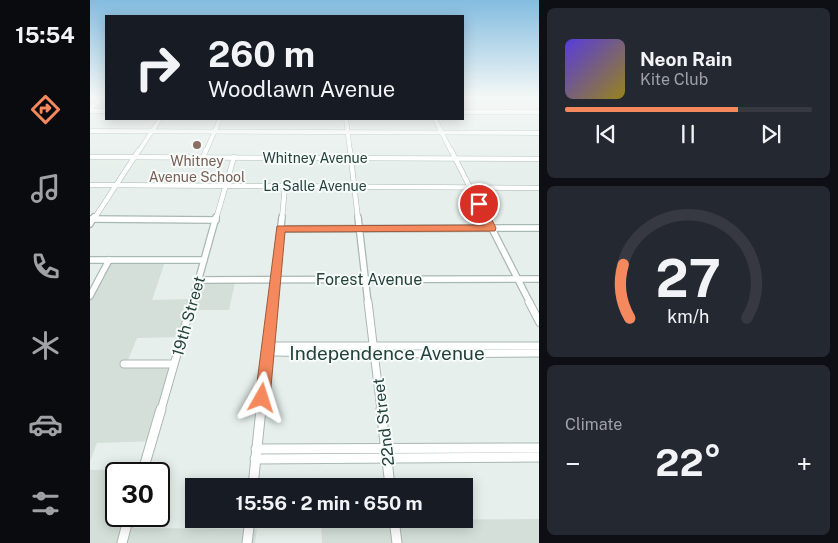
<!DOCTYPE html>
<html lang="en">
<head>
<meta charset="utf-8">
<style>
	:root { --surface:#171b24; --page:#242831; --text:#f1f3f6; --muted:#9ea1a6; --line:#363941; --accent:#f5895d }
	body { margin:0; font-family:"Public Sans",sans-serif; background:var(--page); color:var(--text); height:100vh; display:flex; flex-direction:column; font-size:19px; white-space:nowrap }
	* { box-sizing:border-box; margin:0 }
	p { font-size:16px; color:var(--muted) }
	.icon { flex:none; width:28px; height:28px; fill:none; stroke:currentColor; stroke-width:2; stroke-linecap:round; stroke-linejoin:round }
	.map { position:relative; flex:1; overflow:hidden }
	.drawer { display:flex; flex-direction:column; gap:8px; padding:8px; background:#0d0f14; width:299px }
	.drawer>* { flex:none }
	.top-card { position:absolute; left:15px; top:15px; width:359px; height:105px; border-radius:0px; box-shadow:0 2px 12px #0003; background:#171b24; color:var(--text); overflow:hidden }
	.speed { position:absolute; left:15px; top:462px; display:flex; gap:10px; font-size:25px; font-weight:700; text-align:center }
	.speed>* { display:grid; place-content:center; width:65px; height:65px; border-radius:50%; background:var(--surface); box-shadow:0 2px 12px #0003; line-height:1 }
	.speed .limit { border:2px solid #111; border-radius:8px; background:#fff; color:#111 }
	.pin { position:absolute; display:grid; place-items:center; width:42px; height:42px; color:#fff; margin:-21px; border:2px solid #fff; border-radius:50%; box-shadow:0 1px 5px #0007 }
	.me { position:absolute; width:55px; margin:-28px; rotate:6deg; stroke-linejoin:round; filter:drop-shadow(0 0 4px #0008) }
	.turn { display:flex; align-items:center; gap:18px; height:105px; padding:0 20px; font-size:22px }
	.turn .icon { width:65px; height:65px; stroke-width:2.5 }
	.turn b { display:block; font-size:35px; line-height:42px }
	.big { font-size:38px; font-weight:700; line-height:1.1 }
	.drawer .tile { flex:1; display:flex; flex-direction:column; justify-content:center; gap:8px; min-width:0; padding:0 18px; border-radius:8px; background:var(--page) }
	.drawer .dial { align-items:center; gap:0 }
	.dial svg { height:130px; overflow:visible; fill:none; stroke:var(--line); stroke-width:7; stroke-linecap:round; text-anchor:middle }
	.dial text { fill:var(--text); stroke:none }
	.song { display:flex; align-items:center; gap:15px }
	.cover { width:60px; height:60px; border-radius:8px; background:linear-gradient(135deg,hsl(250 70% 55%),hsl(50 70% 35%)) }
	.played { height:5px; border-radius:2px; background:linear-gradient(90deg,var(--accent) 70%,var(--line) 70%) }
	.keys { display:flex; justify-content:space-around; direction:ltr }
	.heat { display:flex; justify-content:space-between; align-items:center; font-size:28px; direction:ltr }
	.trip { position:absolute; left:95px; top:478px; width:288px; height:50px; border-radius:0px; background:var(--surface); box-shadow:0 2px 12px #0003; font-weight:700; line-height:50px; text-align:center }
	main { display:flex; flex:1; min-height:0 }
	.dock { display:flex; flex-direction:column; width:90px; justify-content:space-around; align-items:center; background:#090b0e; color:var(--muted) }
	.dock .icon { width:35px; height:35px }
	.dock .on { color:var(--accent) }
	.dock b { font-size:22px; color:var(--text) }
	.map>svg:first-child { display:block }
	.built { fill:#d4dfda }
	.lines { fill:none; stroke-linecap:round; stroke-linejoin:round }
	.minor-far4-casing { stroke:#a8b8b3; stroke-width:5 }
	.minor-far3-casing { stroke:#a8b8b3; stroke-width:5.5 }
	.minor-far2-casing { stroke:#a8b8b3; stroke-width:8 }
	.minor-far1-casing { stroke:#a8b8b3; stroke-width:9 }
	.minor-casing { stroke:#a8b8b3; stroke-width:11 }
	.minor-far4 { stroke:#fff; stroke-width:4 }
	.minor-far3 { stroke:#fff; stroke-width:4.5 }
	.minor-far2 { stroke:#fff; stroke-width:5.5 }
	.minor-far1 { stroke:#fff; stroke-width:7 }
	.minor { stroke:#fff; stroke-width:9 }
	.route { fill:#f5895d; stroke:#9f593c }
	.education-dot { fill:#8d6e63; stroke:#f7fbf9; stroke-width:2 }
	.labels { text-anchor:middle; stroke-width:4; stroke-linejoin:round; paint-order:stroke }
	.far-street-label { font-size:14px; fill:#24423b; stroke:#f7fbf9 }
	.far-education-label { font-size:14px; fill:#785e54; stroke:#f7fbf9 }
	.street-label { font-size:16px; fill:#24423b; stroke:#f7fbf9 }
	.near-street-label { font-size:19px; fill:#24423b; stroke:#f7fbf9 }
</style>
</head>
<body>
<main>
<nav class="dock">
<b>15:54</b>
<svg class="icon on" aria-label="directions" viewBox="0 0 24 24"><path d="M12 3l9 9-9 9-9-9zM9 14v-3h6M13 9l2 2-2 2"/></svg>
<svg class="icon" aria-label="music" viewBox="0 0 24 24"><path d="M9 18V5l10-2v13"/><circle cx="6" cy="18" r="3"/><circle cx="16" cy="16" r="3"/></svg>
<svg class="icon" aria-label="phone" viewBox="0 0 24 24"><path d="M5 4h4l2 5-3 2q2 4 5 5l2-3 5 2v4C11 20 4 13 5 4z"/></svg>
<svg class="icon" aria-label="climate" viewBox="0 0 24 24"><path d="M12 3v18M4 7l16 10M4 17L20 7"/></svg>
<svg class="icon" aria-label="car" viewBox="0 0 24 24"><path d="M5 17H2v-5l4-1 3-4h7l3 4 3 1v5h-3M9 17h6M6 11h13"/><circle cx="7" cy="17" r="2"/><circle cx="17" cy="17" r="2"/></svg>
<svg class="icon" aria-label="filters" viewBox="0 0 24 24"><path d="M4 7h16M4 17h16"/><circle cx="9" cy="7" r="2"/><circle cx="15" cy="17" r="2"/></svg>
</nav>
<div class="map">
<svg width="450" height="543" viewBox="0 0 450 543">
	<rect width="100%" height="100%" fill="#e6efeb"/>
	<g class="built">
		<polygon points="20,258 76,259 62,300 100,299 106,278 146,278 139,310 103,310 95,337 47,338 38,360 88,361 66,441 7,443 0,461 0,292"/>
		<polygon points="59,469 58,474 26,474 26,516 46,516 44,528 167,529 165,543 0,543 0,470"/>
		<polygon points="449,519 449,543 232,543 231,520"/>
	</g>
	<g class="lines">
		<defs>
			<g id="minor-far4">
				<polyline points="0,109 13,97"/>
				<polyline points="0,111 16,111"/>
				<polyline points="372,112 450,112"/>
				<polyline points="256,119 260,151"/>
				<polyline points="345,119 361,151"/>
				<polyline points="0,131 450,133"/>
				<polyline points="49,151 70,119"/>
				<polyline points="116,151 130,119"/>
			</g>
			<g id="minor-far3">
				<polyline points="260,150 268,219"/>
				<polyline points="361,150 396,219"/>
				<polyline points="0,157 450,159"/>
				<polyline points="113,157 116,150"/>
				<polyline points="0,185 450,188"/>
				<polyline points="4,219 49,150"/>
				<polyline points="126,219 144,157"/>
				<polyline points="192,219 195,186"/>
			</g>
			<g id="minor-far2">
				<polyline points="268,217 278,303"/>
				<polyline points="396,217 440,303"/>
				<polyline points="0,219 126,220"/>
				<polyline points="0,224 4,217"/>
				<polyline points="191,229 450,228"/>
				<polyline points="0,260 114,260"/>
				<polyline points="109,280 450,279"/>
				<polyline points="0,296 19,260"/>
				<polyline points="102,303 126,217"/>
				<polyline points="182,303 192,217"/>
			</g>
			<g id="minor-far1">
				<polyline points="278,302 291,410"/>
				<polyline points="439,302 450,323"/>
				<polyline points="178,349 185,352 295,354 450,353"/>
				<polyline points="178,349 186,346 450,346"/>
				<polyline points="34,364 84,364"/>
				<polyline points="71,410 102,302"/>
				<polyline points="171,410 183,302"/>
			</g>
			<g id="minor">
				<polyline points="291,409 300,486"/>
				<polyline points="166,449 450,448"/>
				<polyline points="165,459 450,457"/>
				<polyline points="52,474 71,409"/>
				<polyline points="163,486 171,409"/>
				<polyline points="304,519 307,543"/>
				<polyline points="32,543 39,516"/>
				<polyline points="157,543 160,519"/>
			</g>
		</defs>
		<use href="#minor-far4" class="minor-far4-casing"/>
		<use href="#minor-far3" class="minor-far3-casing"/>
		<use href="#minor-far2" class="minor-far2-casing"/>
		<use href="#minor-far1" class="minor-far1-casing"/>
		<use href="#minor" class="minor-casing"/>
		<use href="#minor-far4" class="minor-far4"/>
		<use href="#minor-far3" class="minor-far3"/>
		<use href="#minor-far2" class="minor-far2"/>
		<use href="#minor-far1" class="minor-far1"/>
		<use href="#minor" class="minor"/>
	</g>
	<linearGradient id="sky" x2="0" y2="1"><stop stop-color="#83bce0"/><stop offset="0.56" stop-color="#f4f8f6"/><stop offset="1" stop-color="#f4f8f6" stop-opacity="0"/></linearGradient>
	<rect width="450" height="173" fill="url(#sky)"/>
	<polygon class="route" points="389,201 394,204 406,228 405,231 195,232 180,398 178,403 172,405 167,403 165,398 187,226 394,225 384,204"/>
	<circle class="education-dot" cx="107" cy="145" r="5"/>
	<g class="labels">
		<g class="far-street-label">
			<text x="225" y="163">Whitney Avenue</text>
			<text x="225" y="191">La Salle Avenue</text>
		</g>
		<g class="far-education-label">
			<text x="107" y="166">Whitney<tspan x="107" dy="16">Avenue School</tspan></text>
		</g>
		<g class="street-label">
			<text x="279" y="285">Forest Avenue</text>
			<text transform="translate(98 316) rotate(-74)" y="6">19th Street</text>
			<text transform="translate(293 422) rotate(-97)" y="6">22nd Street</text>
		</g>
		<g class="near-street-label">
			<text x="297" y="360">Independence Avenue</text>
		</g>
	</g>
</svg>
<div class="speed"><div class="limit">30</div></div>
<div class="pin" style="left:389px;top:204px;background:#d93025"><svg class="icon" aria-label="arrive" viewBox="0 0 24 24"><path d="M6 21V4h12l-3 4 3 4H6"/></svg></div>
<svg class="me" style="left:172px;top:398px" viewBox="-20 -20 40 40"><path d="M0-17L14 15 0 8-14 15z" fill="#f5895d" stroke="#fff" stroke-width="4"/></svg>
<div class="trip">15:56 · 2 min · 650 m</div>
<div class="top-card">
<div class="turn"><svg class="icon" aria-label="right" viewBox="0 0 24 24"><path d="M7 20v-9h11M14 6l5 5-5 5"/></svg><div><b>260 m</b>Woodlawn Avenue</div></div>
</div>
</div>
<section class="drawer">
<div class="tile">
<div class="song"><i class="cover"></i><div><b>Neon Rain</b><p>Kite Club</p></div></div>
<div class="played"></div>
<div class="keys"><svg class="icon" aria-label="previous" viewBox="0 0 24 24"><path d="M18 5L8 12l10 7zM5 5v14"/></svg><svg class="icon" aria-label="pause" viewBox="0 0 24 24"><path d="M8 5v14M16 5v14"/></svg><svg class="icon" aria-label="next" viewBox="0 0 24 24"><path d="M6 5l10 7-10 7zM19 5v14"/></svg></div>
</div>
<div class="tile dial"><svg viewBox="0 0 100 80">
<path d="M14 69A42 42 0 1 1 86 69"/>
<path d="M14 69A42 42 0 0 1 10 36" stroke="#f5895d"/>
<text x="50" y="56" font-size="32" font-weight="700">27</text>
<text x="50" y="72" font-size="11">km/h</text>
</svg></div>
<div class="tile"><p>Climate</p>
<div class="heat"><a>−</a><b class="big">22°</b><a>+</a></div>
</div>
</section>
</main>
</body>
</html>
